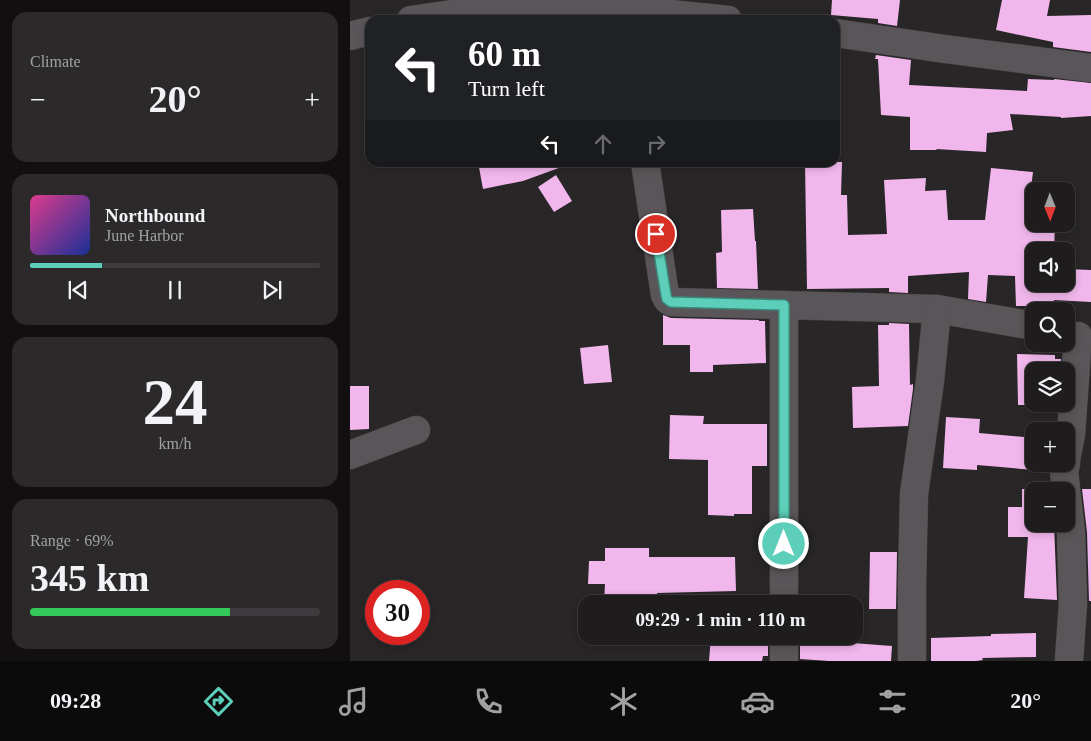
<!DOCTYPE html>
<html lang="en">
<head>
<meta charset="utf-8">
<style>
	:root { --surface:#1f1c1e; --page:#2c292b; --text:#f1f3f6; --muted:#a1a1a4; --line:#3c3a3c; --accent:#5dceb9 }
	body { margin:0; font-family:"Times New Roman",serif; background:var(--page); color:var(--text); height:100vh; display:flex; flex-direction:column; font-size:19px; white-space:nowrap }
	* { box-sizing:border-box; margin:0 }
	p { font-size:16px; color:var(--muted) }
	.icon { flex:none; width:28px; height:28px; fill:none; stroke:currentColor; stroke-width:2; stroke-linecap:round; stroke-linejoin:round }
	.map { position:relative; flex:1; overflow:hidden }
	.drawer { display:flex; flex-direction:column; gap:12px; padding:12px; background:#110f10; width:350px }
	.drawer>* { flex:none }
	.top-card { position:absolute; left:15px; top:15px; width:475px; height:152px; border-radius:15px; box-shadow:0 2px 8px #0003,0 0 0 1px var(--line); background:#202124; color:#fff; overflow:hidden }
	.needle { width:32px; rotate:179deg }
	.controls { position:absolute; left:675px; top:182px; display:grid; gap:10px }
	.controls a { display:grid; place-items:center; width:50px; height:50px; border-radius:10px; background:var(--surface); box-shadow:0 2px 8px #0003,0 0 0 1px var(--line); font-size:25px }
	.speed { position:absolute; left:15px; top:580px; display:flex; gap:10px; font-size:25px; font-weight:700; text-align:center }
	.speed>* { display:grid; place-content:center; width:65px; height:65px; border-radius:50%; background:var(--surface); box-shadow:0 2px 8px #0003,0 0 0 1px var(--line); line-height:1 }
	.speed .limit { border:8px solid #d22; background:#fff; color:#111 }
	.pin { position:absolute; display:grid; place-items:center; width:42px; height:42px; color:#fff; margin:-21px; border:2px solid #fff; border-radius:50%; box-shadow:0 1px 5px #0007 }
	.me { position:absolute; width:55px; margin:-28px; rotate:0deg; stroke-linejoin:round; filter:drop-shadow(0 0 4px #0008) }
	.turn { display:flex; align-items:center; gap:18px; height:105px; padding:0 20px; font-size:22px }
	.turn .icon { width:65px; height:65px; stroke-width:2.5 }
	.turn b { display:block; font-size:35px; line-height:42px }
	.lanes { display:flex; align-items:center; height:48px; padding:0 20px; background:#0003; justify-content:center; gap:25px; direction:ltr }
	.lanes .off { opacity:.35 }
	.big { font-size:38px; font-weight:700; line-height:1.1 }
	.drawer .tile { flex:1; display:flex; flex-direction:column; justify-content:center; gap:8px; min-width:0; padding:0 18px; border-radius:15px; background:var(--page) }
	.drawer .dial { align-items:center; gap:0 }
	.dial b { font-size:65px; line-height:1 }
	.song { display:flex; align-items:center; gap:15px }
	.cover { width:60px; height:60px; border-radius:8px; background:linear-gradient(135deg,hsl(330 70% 55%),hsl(230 70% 35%)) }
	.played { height:5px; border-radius:2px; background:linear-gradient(90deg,var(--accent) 25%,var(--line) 25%) }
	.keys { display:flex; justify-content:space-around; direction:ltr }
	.heat { display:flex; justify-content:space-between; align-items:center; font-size:28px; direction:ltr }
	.charge { height:8px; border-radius:4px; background:linear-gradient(90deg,#34c759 69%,var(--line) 0) }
	.trip { position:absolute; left:228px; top:595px; width:285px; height:50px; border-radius:15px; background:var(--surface); box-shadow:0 2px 8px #0003,0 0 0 1px var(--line); font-weight:700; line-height:50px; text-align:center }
	.menu { display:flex; height:80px; justify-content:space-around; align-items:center; background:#0c0b0c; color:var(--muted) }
	.menu .icon { width:35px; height:35px }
	.menu .selected { color:var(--accent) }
	.menu b { font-size:22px; color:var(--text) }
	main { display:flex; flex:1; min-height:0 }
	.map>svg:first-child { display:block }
	.building { fill:#f1b6ec }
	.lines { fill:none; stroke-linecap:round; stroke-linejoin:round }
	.minor-casing { stroke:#474547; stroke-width:29 }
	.minor { stroke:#595558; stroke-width:28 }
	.route-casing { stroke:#3c8678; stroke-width:12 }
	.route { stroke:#5dceb9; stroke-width:9 }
</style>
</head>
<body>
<main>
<section class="drawer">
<div class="tile"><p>Climate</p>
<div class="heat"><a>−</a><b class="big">20°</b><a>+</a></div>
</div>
<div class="tile">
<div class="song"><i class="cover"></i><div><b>Northbound</b><p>June Harbor</p></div></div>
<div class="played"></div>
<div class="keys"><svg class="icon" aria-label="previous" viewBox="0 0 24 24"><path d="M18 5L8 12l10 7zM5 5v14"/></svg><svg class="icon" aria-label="pause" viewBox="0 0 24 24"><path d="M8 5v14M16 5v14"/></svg><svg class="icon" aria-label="next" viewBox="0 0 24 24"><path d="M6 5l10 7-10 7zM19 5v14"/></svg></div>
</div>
<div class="tile dial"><b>24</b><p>km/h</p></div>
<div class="tile"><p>Range · 69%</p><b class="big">345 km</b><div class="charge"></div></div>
</section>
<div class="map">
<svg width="741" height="661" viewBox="0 0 741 661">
	<rect width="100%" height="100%" fill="#292628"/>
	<g class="building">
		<polygon points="482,0 550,0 547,26 528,23 528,19 481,15"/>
		<polygon points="652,0 700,0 697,16 741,15 741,52 703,47 703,42 646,30"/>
		<polygon points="526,55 561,60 559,85 677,91 678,79 704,80 704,79 741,83 741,116 711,118 711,117 660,114 663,130 637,133 636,152 586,149 587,150 560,150 560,117 531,115 528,59 525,59"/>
		<polygon points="128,162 216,162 217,165 173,181 133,189"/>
		<polygon points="455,162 492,162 491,195 497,195 498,235 537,234 534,180 576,178 575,191 596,190 598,220 635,220 641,168 683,172 677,222 684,222 684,224 705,224 704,251 684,251 684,284 716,284 716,269 741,270 741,302 704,300 704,306 666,306 665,276 638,275 636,302 618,299 619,272 558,276 558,293 539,292 539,288 457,289"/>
		<polygon points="206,175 222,201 204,212 188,187"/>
		<polygon points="403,209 405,241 406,241 408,289 367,288 366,253 372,252 371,210"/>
		<polygon points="313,315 321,318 409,320 409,321 415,321 416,363 363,365 363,372 340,372 340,345 313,345"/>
		<polygon points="539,323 559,324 560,385 563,384 563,389 558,426 503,428 502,387 529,386 528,325 539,325"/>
		<polygon points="258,345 262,382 234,384 230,348"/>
		<polygon points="667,354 705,355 705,359 711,359 710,371 684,371 684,404 705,404 705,405 668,405"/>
		<polygon points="0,386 19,386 19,429 0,430"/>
		<polygon points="320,415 354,416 353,424 417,424 417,466 402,466 402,514 384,514 384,516 358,515 358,460 319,459"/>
		<polygon points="596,417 630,419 629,433 684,438 684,470 627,465 627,470 593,468"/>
		<polygon points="672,489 700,489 701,491 684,491 684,524 704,524 707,600 674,598 678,537 658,537 658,507 672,507"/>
		<polygon points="732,489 741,489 741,601 739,601 737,532"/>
		<polygon points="255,548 299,548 299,557 385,557 386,591 307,593 306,604 254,604 255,584 238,584 239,561 255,561"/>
		<polygon points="520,552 547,552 546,609 519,609"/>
		<polygon points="686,633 686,657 632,658 633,660 626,661 581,661 581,638 641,636 641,634"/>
		<polygon points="361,636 418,636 418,656 413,656 412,661 359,661"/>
		<polygon points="450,639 542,646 541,661 479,661 450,659"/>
	</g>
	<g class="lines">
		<defs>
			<g id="minor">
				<polyline points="61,20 138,9 198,5 254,7 378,20"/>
				<polyline points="485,33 595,49 741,68"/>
				<polyline points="0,36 20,31"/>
				<polyline points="295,162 315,295 317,299 321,302 587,309 684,326"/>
				<polyline points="0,455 66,430"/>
				<polyline points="716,460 721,434 728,336"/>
				<polyline points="716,464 714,471 721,533 723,603 719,661"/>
				<polyline points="434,604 434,305"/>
				<polyline points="434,661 434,636"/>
				<polyline points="562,661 562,583 564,494 580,381 587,309"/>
			</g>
		</defs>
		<use href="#minor" class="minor-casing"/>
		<use href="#minor" class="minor"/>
	</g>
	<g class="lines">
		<defs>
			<polyline id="route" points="306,234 316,295 317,299 321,302 434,305 434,544"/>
		</defs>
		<use href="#route" class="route-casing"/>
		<use href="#route" class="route"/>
	</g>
</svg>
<div class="controls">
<a><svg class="needle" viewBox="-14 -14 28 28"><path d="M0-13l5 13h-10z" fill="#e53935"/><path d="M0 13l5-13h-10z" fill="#a1a1a4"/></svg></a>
<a><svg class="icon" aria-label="sound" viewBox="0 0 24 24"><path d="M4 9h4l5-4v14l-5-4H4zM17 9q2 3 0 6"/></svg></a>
<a><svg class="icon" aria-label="search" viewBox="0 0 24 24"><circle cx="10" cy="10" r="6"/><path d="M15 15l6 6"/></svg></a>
<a><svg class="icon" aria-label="layers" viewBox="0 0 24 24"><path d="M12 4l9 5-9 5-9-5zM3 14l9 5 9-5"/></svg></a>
<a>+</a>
<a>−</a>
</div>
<div class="speed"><div class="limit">30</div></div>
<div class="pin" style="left:306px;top:234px;background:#d93025"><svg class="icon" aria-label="arrive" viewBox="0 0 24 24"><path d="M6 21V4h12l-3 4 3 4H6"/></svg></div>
<svg class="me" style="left:434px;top:544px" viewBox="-20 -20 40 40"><circle r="17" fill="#5dceb9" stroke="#fff" stroke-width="3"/><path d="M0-11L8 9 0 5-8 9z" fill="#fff"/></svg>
<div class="trip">09:29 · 1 min · 110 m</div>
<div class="top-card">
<div class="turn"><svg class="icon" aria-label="left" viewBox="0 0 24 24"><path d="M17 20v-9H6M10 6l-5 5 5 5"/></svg><div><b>60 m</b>Turn left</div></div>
<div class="lanes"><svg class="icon" aria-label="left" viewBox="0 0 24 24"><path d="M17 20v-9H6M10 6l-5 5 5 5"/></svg><svg class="icon off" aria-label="ahead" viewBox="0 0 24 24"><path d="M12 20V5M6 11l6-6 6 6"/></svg><svg class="icon off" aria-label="right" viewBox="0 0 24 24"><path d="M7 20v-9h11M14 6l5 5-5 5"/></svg></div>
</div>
</div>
</main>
<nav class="menu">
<b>09:28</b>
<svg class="icon selected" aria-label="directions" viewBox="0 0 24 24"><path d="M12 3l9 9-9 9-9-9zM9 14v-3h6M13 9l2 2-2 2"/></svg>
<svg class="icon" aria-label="music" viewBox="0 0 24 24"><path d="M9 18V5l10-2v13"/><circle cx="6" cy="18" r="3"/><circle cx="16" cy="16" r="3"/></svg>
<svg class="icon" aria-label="phone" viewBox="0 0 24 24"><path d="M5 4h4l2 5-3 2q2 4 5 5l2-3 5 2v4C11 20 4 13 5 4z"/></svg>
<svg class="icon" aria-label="climate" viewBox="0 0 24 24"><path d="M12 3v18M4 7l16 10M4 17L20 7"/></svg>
<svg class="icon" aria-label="car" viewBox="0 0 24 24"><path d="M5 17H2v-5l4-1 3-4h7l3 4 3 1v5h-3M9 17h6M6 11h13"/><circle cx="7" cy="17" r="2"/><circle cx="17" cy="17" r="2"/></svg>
<svg class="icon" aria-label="filters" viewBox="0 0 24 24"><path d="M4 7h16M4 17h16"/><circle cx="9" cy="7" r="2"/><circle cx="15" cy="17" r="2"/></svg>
<b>20°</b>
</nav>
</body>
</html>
